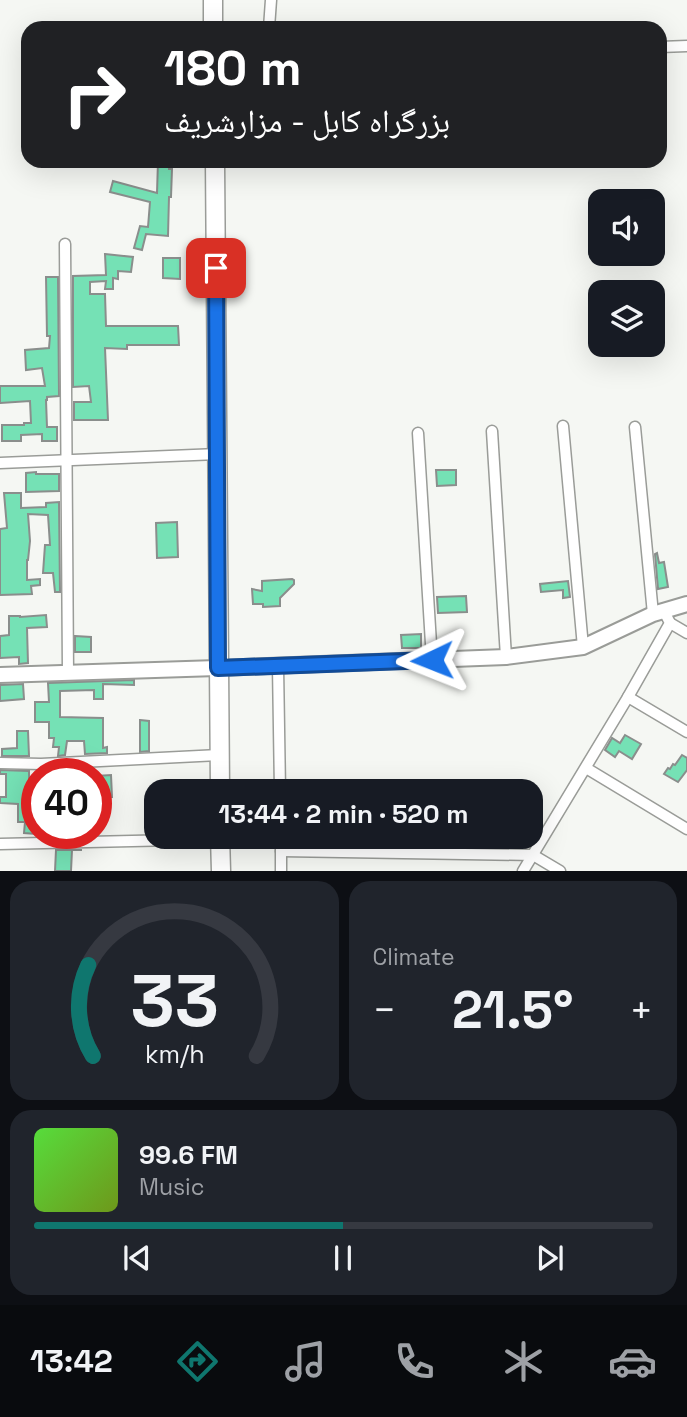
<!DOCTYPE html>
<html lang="en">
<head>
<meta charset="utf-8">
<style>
	:root { --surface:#171b24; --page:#20242c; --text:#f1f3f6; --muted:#9ea1a6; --line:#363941; --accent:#0f766e }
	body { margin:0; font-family:"Space Grotesk","Noto Naskh Arabic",sans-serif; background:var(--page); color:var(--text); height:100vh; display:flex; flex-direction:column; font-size:26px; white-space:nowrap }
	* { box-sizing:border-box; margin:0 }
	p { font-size:23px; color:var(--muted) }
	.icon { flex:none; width:38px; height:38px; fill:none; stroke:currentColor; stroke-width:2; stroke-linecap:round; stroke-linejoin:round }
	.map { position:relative; height:871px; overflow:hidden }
	.panel { display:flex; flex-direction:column; gap:10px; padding:10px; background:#0d0f14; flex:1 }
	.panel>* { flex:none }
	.guide { position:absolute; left:21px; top:21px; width:646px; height:147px; border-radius:21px; box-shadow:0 7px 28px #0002; background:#202124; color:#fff; overflow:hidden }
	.controls { position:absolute; left:588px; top:189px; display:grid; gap:14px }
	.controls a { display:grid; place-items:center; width:77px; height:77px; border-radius:14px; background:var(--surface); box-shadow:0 7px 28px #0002; font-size:35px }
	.speed { position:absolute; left:21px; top:758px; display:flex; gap:14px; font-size:35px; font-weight:700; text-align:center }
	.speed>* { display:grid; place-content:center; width:91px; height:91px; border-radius:50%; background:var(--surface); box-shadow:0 7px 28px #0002; line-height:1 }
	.speed .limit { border:10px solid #d22; background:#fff; color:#111 }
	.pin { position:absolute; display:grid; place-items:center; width:60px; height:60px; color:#fff; margin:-30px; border-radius:14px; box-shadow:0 4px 10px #0006 }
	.me { position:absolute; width:77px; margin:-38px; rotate:268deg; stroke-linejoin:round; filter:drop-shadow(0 0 5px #0008) }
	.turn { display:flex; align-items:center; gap:24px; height:147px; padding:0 28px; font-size:32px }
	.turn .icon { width:91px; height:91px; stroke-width:2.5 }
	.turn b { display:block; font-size:49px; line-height:60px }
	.big { font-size:52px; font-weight:700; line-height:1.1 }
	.panel .card { flex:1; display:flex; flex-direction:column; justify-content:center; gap:10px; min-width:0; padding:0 24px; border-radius:21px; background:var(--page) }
	.panel .dial { align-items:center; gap:0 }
	.dial svg { height:182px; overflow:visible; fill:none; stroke:var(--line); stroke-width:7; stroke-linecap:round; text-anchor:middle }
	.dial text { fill:var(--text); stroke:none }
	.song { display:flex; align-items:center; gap:21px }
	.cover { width:84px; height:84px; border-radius:10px; background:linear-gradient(135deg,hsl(110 70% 55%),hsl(80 70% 35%)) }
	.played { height:7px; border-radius:4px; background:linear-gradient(90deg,var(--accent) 50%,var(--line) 50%) }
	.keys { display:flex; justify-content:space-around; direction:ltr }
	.heat { display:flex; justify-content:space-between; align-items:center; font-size:38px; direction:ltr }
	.panel .tiles { flex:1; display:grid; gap:10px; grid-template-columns:1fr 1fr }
	.card:last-child { grid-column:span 2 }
	.trip { position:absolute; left:144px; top:779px; width:399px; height:70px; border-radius:21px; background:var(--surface); box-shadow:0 7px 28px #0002; font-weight:700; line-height:70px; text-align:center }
	.menu { display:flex; height:112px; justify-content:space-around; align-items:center; background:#090b0e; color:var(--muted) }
	.menu .icon { width:49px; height:49px }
	.menu .active { color:var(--accent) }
	.menu b { font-size:32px; color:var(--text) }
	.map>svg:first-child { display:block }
	.building { fill:#75e1b5; stroke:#8a8e8c; stroke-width:2 }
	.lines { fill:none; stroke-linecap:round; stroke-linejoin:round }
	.street-casing { stroke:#9a9c98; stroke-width:13 }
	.secondary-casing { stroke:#9a9c98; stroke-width:18 }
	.highway-casing { stroke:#9a9c98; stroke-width:21 }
	.street { stroke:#fff; stroke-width:10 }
	.secondary { stroke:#fff; stroke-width:14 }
	.highway { stroke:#fff; stroke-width:18 }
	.route-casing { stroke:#114b97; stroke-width:18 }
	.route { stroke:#1a73e8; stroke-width:12 }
</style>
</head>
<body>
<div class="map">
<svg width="687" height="871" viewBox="0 0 687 871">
	<rect width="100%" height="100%" fill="#f5f7f3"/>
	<g class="building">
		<polygon points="158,161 169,161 169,169 172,169 171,197 169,197 168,236 146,234 142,250 134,248 140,226 148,227 150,202 110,192 113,181 157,193"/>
		<polygon points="105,254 133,257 131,272 118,271 118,279 113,278 113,289 105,289 106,281 90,282 90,294 105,294 106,326 178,326 179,345 127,345 127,349 105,348 108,420 74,420 74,402 91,402 89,386 73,387 73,276 106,275"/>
		<polygon points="163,258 180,258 180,279 163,278"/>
		<polygon points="46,277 58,277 59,396 47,397 47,400 46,400 47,427 57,427 57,441 42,441 42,434 21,435 21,441 2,441 2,425 24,425 24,423 31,423 30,401 0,403 0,386 45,386 42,368 26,370 25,350 49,348 50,336 47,336"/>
		<polygon points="436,470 456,470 456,485 437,486"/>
		<polygon points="36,472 36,474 59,474 59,491 26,492 26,473"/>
		<polygon points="4,493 21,493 21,508 46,507 46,503 59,502 60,592 55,592 53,573 43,573 45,545 50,545 48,515 28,514 30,541 28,560 27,560 27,580 40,579 40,585 31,586 32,594 0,595 0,529 7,528"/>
		<polygon points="177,522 178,557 157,558 156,523"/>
		<polygon points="657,553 659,563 664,562 668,587 658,589 655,554"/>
		<polygon points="292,579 294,580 294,584 280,598 280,606 263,607 263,604 253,604 252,589 262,591 262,581"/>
		<polygon points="568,581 570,597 563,598 563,590 541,592 540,584"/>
		<polygon points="466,596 467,612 438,613 437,597"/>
		<polygon points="46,615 47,627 27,628 28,663 19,664 19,657 0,658 0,636 9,635 9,616 20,616 20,617"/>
		<polygon points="421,634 421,648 402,648 401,635"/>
		<polygon points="75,636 91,637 91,652 75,652"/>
		<polygon points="134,680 134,685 103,684 103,699 94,699 94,690 60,691 60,717 103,718 103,748 107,747 107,753 85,754 84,741 67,741 65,755 58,756 59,747 53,747 54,738 49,738 49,722 35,722 35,702 49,702 48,683"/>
		<polygon points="23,684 24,699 0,701 0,685"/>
		<polygon points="140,720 149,721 149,751 140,752"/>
		<polygon points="17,731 28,731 29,756 2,756 2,749 17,748"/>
		<polygon points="625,735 641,744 632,759 619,751 615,757 605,750 612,738 620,743"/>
		<polygon points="682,755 687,758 687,770 678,782 664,774 668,768 670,769 673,764 675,765"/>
		<polygon points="0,770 29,771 29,778 34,778 35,807 37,807 36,834 24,833 25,822 18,822 18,804 0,803 0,797 6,797 6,774 0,774"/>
		<polygon points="111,775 112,797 98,798 96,776"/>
		<polygon points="56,850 82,850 72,850 71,871 55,871"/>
	</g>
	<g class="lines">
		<defs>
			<g id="street">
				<polyline points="269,28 271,0"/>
				<polyline points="660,47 687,46"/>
				<polyline points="65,244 68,673"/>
				<polyline points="563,426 583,647"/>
				<polyline points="635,427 653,614"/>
				<polyline points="492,431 506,657"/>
				<polyline points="418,433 432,660"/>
				<polyline points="0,463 218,454"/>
				<polyline points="670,623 687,633"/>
				<polyline points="278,666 280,791"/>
				<polyline points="628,697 687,732"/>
				<polyline points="0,763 41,764 219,755"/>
				<polyline points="586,768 687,829"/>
				<polyline points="281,836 281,871"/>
				<polyline points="0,844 220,839"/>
				<polyline points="281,851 533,855 560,871"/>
				<polyline points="523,871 628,697 670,623 664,611"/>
			</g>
			<polyline id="secondary" points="0,675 217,668 506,657 583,647 653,614 687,604"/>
			<g id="highway">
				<polyline points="213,0 213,28"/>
				<polyline points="215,161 220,791"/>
				<polyline points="220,836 221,871"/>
			</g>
		</defs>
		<use href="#street" class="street-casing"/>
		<use href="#secondary" class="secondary-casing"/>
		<use href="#highway" class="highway-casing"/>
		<use href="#street" class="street"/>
		<use href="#secondary" class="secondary"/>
		<use href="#highway" class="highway"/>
	</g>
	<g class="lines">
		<defs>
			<polyline id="route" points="216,268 218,668 432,660"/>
		</defs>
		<use href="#route" class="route-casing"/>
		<use href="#route" class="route"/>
	</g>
</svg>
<div class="controls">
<a><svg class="icon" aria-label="sound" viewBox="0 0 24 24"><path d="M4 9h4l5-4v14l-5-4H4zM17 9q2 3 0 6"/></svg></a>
<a><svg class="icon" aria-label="layers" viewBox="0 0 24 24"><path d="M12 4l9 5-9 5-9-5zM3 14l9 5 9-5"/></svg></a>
</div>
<div class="speed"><div class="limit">40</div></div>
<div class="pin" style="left:216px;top:268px;background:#d93025"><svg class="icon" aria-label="arrive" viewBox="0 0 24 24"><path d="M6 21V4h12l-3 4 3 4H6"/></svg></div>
<svg class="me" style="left:432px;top:660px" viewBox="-20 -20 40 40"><path d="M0-17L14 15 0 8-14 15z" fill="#1a73e8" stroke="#fff" stroke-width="4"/></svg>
<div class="trip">13:44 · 2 min · 520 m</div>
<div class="guide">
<div class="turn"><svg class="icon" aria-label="right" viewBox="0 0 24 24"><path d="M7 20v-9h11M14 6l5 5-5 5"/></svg><div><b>180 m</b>بزرگراه کابل - مزارشریف</div></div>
</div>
</div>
<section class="panel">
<div class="tiles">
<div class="card dial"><svg viewBox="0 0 100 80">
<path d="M14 69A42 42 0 1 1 86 69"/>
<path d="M14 69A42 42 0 0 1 12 29" stroke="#0f766e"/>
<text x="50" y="56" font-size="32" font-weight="700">33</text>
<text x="50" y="72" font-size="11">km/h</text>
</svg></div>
<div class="card"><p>Climate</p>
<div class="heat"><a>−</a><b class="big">21.5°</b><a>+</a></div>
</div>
<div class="card">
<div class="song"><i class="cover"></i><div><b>99.6 FM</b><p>Music</p></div></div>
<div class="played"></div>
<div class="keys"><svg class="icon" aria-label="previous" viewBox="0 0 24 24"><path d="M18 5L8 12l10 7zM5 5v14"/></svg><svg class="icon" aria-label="pause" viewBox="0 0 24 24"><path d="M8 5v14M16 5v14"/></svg><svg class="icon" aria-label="next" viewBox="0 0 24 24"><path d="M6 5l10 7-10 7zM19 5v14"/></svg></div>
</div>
</div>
</section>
<nav class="menu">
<b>13:42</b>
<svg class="icon active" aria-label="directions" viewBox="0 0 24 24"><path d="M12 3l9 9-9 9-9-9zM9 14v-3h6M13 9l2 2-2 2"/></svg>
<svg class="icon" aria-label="music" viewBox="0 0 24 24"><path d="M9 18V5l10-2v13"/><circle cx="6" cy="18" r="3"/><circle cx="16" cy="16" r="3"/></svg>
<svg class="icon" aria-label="phone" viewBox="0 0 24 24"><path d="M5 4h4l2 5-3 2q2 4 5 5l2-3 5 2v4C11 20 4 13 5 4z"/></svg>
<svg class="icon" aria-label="climate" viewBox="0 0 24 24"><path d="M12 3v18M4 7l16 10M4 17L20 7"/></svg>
<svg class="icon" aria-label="car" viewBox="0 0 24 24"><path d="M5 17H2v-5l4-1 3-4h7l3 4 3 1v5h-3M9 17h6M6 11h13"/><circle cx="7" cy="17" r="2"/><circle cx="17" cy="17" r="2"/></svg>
</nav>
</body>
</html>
